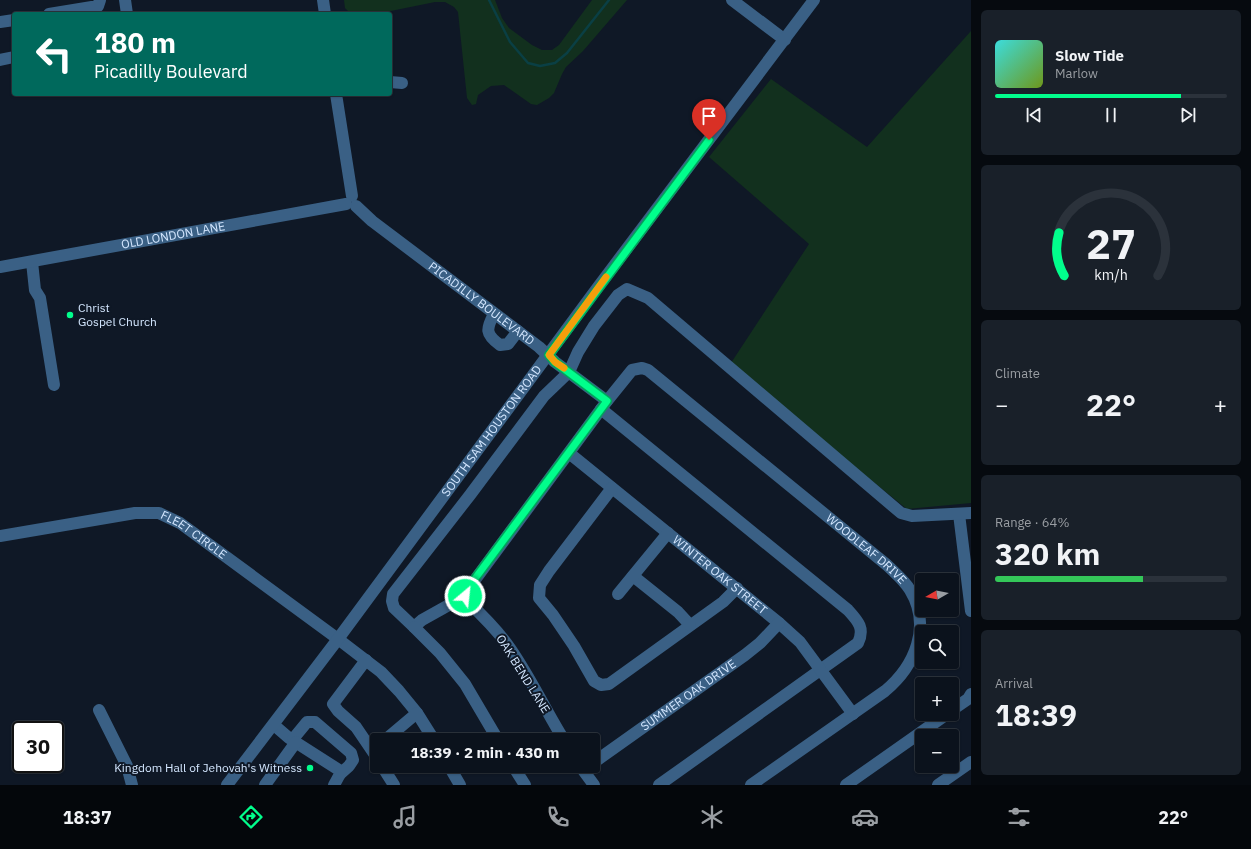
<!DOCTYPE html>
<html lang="en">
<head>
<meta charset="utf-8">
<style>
	:root { --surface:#0b121c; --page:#192029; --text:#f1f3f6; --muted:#9a9ea3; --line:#2b323b; --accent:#01fe8c }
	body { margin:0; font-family:"IBM Plex Sans",sans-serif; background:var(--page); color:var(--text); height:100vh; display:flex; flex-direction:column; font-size:15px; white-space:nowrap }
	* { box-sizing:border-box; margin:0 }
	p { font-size:13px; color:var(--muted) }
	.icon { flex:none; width:22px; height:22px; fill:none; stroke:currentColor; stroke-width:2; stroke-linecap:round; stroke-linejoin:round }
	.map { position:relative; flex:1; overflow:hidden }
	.side { display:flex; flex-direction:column; gap:10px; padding:10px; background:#060a0f; width:280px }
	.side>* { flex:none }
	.hud { position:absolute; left:12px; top:12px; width:380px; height:84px; border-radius:4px; box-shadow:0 1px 3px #0004,0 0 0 1px var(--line); background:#00695c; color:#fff; overflow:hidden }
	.needle { width:26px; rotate:261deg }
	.fabs { position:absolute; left:915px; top:573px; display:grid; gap:8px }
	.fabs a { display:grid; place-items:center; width:44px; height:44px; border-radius:4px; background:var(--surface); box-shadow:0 1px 3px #0004,0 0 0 1px var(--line); font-size:20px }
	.speed { position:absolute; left:12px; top:721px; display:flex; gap:8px; font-size:20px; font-weight:700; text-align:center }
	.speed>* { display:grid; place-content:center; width:52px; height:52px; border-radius:50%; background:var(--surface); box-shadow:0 1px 3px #0004,0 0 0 1px var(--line); line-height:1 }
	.speed .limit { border:2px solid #111; border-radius:6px; background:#fff; color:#111 }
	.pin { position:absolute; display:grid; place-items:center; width:34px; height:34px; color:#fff; margin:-41px -17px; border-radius:50% 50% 50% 0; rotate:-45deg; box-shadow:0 0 4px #0007 }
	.pin .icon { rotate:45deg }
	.me { position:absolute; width:44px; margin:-22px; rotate:28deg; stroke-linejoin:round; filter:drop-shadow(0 0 3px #0008) }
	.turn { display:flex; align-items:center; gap:14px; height:84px; padding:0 16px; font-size:18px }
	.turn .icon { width:52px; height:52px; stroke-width:2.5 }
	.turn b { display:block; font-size:28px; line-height:34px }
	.big { font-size:30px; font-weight:700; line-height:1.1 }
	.side .tile { flex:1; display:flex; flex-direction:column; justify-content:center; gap:6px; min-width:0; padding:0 14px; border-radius:6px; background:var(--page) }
	.side .dial { align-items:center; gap:0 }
	.dial svg { height:104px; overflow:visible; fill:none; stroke:var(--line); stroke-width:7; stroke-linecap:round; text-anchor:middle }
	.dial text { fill:var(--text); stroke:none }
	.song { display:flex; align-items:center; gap:12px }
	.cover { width:48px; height:48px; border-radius:6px; background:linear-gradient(135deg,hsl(180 70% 55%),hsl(80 70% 35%)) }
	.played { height:4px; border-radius:2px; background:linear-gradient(90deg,var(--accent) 80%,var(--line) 80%) }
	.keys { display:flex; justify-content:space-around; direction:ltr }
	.heat { display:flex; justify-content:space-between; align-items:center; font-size:22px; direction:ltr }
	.charge { height:6px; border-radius:3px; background:linear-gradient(90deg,#34c759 64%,var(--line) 0) }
	.trip { position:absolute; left:370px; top:733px; width:230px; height:40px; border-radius:4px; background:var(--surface); box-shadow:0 1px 3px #0004,0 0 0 1px var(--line); font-weight:700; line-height:40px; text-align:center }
	.dock { display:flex; height:64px; justify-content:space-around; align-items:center; background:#04070b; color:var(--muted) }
	.dock .icon { width:28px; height:28px }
	.dock .current { color:var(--accent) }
	.dock b { font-size:18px; color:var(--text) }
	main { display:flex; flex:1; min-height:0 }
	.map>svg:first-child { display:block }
	.green { fill:#12301e }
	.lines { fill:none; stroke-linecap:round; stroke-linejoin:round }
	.stream { stroke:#0a3f44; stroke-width:2.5 }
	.minor { stroke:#3a6085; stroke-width:12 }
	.route-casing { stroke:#01a55b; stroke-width:10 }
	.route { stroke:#01fe8c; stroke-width:7 }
	.slow { stroke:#f59e0b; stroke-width:7 }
	.poi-dot { fill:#01fe8c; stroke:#0f1826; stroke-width:1.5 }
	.labels { text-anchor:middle; stroke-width:4; stroke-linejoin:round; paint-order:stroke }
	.street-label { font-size:12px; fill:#d4e7ff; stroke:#0f1826 }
	.poi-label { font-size:12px; fill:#d4e7ff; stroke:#0f1826; text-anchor:start }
</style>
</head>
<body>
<main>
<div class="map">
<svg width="971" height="785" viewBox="0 0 971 785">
	<rect width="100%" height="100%" fill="#0f1826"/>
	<g class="green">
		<polygon points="344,0 495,0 502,18 509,28 532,45 542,50 552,50 559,45 592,0 627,0 583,51 566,67 562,74 554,93 549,98 537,105 531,104 504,85 491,86 478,95 476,104 472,105 467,98 458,12 454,7 445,2 435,2 376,14 351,14 345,8"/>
		<polygon points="971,31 971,503 907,509 729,366 809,244 709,157 771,79 867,147"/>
	</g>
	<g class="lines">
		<polyline class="stream" points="489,0 510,42 528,63 540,66 555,63 567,53 609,0"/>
		<g class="minor">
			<polyline points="125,0 127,14"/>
			<polyline points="323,0 325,14"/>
			<polyline points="732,0 785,40"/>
			<polyline points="49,14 98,6 100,0"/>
			<polyline points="0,22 14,20"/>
			<polyline points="0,60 14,57"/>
			<polyline points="390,82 402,83"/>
			<polyline points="336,94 352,196"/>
			<path id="s1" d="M356,206L372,221L539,347L555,362L607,401"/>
			<polyline points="32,262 35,290 40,298 54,385"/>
			<path id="s2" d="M0,267L346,204"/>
			<path d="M494,314C486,329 485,334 500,345L508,344L518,331"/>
			<path d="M601,409L848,610C858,621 865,628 858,643L659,785"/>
			<path id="s3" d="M569,453L779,623L800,642L853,714"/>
			<polyline points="612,488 549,571 540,585 539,598 553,615 574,646 594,681 601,685 609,684 723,602 737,588"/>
			<polyline points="959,514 971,611"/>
			<path id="s4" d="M0,536L135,513H159L180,523L338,639L381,672L399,691L417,713L434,740"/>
			<polyline points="633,576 678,612 690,625"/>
			<polyline points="618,594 668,533"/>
			<polyline points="465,596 422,620 414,627 394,608 392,601 393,594 470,495 544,396 569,372 578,352 594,326 618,295 627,289 648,298 901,513 912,516 971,513"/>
			<polyline points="414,627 440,653 465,684 498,740"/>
			<polyline points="366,660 333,704 338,711 356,727 377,758"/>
			<polyline points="99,710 127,766 132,785"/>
			<polyline points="952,710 968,699 971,694"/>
			<polyline points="274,725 289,738 339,770 340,774 334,785"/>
			<polyline points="293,739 307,722 315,722 351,753 353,760 349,766 340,774"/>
			<polyline points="385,740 417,713"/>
			<path id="s5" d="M564,740C544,708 529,674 507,644C495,628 481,614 467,601L465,596L466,592L607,401L632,370L642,368L648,370L887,565C895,573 904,580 910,590C932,626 915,666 885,691L751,785"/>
			<path id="s6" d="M593,763L745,655L760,643L779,623"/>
			<polyline points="382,766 394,785"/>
			<polyline points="449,766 460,785"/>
			<polyline points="513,766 525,785"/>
			<polyline points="580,766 594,785"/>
			<path id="s7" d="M227,785L338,639L595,291L814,0"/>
			<polyline points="265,785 296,742"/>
			<polyline points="846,785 947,714"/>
			<polyline points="938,785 971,762"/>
		</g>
	</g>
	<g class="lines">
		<defs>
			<polyline id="route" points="465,596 468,588 607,401 555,362 549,355 709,140"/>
		</defs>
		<use href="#route" class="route-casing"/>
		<use href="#route" class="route"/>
		<polyline class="slow" points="564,368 555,362 549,355 606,277"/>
	</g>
	<g class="poi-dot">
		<circle cx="70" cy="315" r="4"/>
		<circle cx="310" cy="768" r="4"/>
	</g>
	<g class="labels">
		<g class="street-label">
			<text dy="4" stroke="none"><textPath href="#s2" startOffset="176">OLD LONDON LANE</textPath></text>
			<text dy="4" stroke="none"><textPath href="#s1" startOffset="159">PICADILLY BOULEVARD</textPath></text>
			<text dy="4" stroke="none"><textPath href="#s7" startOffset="442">SOUTH SAM HOUSTON ROAD</textPath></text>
			<text dy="4" stroke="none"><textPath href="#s4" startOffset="202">FLEET CIRCLE</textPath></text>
			<text dy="4" stroke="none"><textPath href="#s5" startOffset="756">WOODLEAF DRIVE</textPath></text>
			<text dy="4" stroke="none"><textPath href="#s3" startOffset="194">WINTER OAK STREET</textPath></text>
			<text transform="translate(523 674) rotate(58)" y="4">OAK BEND LANE</text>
			<text dy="4" stroke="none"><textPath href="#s6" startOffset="117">SUMMER OAK DRIVE</textPath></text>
		</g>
		<g class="poi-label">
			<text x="78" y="312">Christ<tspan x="78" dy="14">Gospel Church</tspan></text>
			<text x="302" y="772" text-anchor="end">Kingdom Hall of Jehovah's Witness</text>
		</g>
	</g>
</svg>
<div class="fabs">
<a><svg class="needle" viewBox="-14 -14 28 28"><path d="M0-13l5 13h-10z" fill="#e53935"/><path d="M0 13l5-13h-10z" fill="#9a9ea3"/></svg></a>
<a><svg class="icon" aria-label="search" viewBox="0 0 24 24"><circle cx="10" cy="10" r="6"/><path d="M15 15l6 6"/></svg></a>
<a>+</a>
<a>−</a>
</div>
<div class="speed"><div class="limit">30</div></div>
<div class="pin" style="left:709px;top:140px;background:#d93025"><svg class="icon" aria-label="arrive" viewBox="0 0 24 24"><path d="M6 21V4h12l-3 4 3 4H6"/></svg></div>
<svg class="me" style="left:465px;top:596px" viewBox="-20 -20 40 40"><circle r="17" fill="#01fe8c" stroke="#fff" stroke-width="3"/><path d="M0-11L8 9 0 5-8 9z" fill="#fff"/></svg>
<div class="trip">18:39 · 2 min · 430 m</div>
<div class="hud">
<div class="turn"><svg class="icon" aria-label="left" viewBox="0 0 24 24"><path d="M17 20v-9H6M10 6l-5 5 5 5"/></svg><div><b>180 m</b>Picadilly Boulevard</div></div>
</div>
</div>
<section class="side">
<div class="tile">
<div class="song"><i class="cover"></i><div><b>Slow Tide</b><p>Marlow</p></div></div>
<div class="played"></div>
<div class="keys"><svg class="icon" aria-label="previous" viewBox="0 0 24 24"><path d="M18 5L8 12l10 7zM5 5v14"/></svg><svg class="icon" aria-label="pause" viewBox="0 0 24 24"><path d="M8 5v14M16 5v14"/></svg><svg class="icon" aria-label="next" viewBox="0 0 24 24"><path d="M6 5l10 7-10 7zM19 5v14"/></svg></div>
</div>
<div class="tile dial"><svg viewBox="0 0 100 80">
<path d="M14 69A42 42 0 1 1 86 69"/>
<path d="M14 69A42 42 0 0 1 10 36" stroke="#01fe8c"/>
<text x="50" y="56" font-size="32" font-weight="700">27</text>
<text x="50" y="72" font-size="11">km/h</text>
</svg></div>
<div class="tile"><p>Climate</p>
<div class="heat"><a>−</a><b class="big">22°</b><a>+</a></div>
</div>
<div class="tile"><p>Range · 64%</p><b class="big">320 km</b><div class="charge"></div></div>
<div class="tile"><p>Arrival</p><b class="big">18:39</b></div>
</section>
</main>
<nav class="dock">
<b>18:37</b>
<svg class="icon current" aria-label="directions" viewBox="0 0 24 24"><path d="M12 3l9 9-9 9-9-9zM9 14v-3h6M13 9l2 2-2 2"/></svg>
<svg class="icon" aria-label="music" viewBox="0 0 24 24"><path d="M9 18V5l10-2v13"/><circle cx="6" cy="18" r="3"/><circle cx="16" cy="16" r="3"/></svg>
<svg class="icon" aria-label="phone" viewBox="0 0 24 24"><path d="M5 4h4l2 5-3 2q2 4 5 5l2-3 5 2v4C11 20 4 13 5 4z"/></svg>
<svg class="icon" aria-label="climate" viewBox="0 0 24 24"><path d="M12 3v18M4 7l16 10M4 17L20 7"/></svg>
<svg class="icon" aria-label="car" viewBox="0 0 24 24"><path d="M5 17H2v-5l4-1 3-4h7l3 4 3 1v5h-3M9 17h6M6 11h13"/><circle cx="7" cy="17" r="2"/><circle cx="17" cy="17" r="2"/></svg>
<svg class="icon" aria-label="filters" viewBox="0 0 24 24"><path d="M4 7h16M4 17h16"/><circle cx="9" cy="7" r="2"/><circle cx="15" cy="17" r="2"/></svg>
<b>22°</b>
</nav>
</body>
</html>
